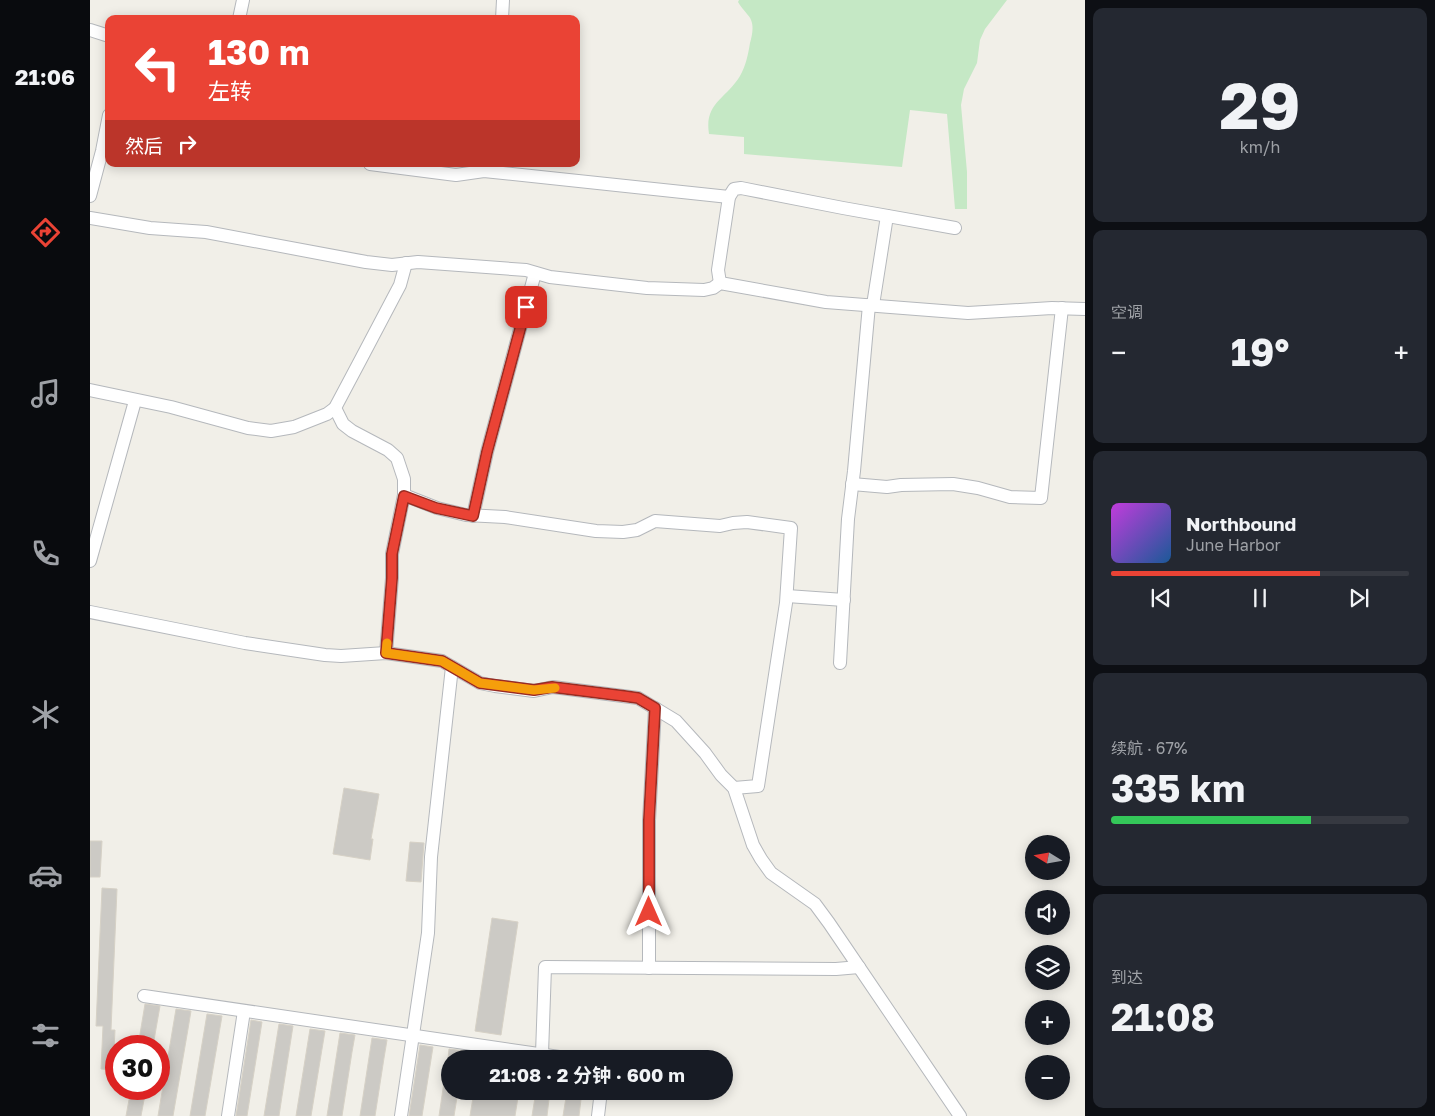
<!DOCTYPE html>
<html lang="zh">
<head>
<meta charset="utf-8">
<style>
	:root { --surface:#171b24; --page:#242831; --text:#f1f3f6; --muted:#9ea1a6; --line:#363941; --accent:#ea4335 }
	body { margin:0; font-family:"Golos Text","Noto Sans SC",sans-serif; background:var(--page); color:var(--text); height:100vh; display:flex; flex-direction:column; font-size:19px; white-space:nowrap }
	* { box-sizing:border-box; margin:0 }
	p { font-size:16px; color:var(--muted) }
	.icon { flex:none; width:28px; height:28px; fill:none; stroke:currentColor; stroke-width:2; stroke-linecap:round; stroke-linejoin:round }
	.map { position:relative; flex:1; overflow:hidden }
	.panel { display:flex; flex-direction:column; gap:8px; padding:8px; background:#0d0f14; width:350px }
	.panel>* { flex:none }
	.banner { position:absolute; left:15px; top:15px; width:475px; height:152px; border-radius:10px; box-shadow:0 2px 12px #0003; background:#ea4335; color:#fff; overflow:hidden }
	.needle { width:32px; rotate:281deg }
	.controls { position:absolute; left:935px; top:835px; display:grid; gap:10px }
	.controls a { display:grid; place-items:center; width:45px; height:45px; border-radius:50%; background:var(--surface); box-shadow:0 2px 12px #0003; font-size:25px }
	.speed { position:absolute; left:15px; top:1035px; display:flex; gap:10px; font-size:25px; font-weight:700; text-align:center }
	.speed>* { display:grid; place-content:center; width:65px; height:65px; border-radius:50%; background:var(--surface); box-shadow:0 2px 12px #0003; line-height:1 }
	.speed .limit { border:8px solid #d22; background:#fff; color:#111 }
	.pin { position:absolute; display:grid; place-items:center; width:42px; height:42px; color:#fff; margin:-21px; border-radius:10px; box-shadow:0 2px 8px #0006 }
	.me { position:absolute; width:55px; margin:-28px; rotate:0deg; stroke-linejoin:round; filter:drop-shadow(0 0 4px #0008) }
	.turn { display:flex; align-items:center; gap:18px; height:105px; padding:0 20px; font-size:22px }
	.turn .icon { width:65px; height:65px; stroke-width:2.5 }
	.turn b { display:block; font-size:35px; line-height:42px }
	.then { display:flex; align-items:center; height:48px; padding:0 20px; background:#0003; gap:10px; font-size:19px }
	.big { font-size:38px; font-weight:700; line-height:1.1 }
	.panel .card { flex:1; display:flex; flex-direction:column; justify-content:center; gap:8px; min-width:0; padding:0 18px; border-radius:10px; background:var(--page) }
	.panel .dial { align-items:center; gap:0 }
	.dial b { font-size:65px; line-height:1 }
	.song { display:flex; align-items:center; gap:15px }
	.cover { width:60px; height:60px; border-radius:8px; background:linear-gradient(135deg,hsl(290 70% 55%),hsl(210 70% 35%)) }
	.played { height:5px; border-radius:2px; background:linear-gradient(90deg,var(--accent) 70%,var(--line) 70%) }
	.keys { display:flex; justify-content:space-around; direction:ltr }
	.heat { display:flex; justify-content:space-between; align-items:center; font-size:28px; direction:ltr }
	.charge { height:8px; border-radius:4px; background:linear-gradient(90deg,#34c759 67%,var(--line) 0) }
	.trip { position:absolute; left:351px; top:1050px; width:292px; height:50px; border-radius:25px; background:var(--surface); box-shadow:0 2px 12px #0003; font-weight:700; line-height:50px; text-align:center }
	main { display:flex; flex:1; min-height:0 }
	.dock { display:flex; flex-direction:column; width:90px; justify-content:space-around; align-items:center; background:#090b0e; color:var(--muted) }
	.dock .icon { width:35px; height:35px }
	.dock .current { color:var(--accent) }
	.dock b { font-size:22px; color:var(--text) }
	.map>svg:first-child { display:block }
	.green { fill:#c5e8c5 }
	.building { fill:#cccac5; stroke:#d6d1c6 }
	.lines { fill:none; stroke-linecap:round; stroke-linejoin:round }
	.minor-casing { stroke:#b5b8bc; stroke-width:14 }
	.minor { stroke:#fff; stroke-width:12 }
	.route-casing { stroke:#982c22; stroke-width:12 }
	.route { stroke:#ea4335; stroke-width:9 }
	.slow { stroke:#f59e0b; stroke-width:9 }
</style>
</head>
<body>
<main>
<nav class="dock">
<b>21:06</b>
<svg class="icon current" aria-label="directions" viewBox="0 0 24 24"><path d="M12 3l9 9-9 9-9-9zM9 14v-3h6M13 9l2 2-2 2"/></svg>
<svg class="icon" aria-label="music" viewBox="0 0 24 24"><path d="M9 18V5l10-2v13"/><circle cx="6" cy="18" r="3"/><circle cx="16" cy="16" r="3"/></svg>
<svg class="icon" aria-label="phone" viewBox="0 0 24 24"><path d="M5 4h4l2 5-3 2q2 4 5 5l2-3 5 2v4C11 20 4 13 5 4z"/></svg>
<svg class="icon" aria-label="climate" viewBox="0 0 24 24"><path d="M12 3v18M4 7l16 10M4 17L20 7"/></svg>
<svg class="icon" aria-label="car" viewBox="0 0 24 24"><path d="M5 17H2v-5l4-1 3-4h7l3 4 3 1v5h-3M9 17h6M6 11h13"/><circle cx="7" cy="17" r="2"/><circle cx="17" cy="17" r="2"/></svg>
<svg class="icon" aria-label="filters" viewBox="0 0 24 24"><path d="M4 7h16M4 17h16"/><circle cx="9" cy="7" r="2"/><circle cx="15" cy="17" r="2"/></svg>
</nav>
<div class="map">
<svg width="995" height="1116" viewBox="0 0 995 1116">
	<rect width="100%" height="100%" fill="#f1efe8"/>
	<path class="green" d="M649,0H917L895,29L890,40L887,63L874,89L871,105L877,172V209H865L857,114L820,110L812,167L654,154V137L619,134C614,103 636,99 650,76C656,65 658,55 660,43C662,36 664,27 661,20C660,16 651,8 648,2Z"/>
	<g class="building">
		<polygon points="254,788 289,794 281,839 283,839 280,860 243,854"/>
		<polygon points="0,841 12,841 10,877 0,877"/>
		<polygon points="320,842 334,843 331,882 316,881"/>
		<polygon points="12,888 27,889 21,1030 25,1030 23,1070 11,1069 13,1026 6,1026"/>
		<polygon points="402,918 428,922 411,1035 385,1031"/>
		<polygon points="55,1004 70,1006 63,1046 48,1046"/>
		<polygon points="86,1009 101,1011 98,1029 83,1116 68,1116"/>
		<polygon points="117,1014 132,1016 123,1069 115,1116 100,1116"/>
		<polygon points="161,1020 172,1022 157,1116 146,1116"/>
		<polygon points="189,1024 203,1026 192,1096 189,1116 174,1116"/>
		<polygon points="220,1029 235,1031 232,1049 221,1116 206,1116"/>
		<polygon points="250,1033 265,1035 262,1052 252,1116 237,1116"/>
		<polygon points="282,1038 297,1040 294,1058 285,1116 270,1116"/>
		<polygon points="330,1045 343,1047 332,1116 319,1116"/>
		<polygon points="359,1049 374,1051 373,1059 358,1059"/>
		<polygon points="355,1075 360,1075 360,1091 368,1091 364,1116 349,1116"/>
		<polygon points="41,1089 56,1089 51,1116 36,1116"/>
		<polygon points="384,1091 429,1091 425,1116 380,1116"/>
		<polygon points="446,1091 460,1091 457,1116 442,1116"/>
		<polygon points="477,1091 492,1091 489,1116 473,1116"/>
	</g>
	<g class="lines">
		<defs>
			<g id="minor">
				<polyline points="149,19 153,0"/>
				<polyline points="412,19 413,0"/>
				<polyline points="0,30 19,36"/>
				<polyline points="280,164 366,175 394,171 639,197"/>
				<polyline points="0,196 12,151 19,115"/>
				<polyline points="0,218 60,228 116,232 276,262 302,265 328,262 436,270 460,277 557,288 614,290 623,288 630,283 736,302 878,313 962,308 995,309"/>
				<polyline points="630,283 628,270 639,197 644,189 651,188 753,208 865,228"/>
				<polyline points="783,305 797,216"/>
				<polyline points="0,390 81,407 158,428 181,431 204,427 237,414 245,408 271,359 310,285 316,263"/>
				<polyline points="245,408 253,424 262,431 298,450 307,458 314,479 314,495 302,554 302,578 296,653"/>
				<polyline points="762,484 797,487 811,485 863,484 888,488 920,497 951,498 972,308"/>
				<polyline points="314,495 347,508 376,515 415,517 506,531 533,532 547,530 565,521 630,526 643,523 657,522 701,528 696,603 668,786 644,788"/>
				<polyline points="383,516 397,452 445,273"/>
				<polyline points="0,561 45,401"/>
				<polyline points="697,596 754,600"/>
				<polyline points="0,612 155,643 235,655 251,656 296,653 352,661 390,683 405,686 444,691 463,687 548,698 586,721 615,753 631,775 644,788 663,845 671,859 681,873 725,904 739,923 870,1116"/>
				<polyline points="750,663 758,519 764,471 779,305"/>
				<polyline points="559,968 559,821 565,708"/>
				<polyline points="54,996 483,1059"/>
				<polyline points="452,1054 455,967 746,969 769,967"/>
				<polyline points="138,1116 154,1011"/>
				<polyline points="311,1116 338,933 341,857 362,667"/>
				<polyline points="508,1116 511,1091"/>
			</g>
		</defs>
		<use href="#minor" class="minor-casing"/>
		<use href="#minor" class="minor"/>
	</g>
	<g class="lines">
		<defs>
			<polyline id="route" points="436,307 397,452 383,516 346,508 314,496 302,554 302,578 296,653 352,661 390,683 444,690 462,687 534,696 548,698 565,708 559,820 559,912"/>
		</defs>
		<use href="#route" class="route-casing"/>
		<use href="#route" class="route"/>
		<polyline class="slow" points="297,643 296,653 352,661 390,683 444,690 465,688"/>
	</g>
</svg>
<div class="controls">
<a><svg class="needle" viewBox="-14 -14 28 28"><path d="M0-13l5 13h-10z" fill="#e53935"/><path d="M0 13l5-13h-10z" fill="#9ea1a6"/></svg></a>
<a><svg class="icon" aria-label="sound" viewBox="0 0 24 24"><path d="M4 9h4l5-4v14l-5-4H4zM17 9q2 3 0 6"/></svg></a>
<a><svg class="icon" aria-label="layers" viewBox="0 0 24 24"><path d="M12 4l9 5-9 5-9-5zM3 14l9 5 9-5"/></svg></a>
<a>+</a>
<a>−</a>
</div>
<div class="speed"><div class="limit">30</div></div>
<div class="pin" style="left:436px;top:307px;background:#d93025"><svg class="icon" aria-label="arrive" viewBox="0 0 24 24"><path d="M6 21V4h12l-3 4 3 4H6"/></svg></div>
<svg class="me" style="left:559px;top:912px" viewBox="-20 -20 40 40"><path d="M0-17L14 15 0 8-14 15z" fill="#ea4335" stroke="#fff" stroke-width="4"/></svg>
<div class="trip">21:08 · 2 分钟 · 600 m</div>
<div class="banner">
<div class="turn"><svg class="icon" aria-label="left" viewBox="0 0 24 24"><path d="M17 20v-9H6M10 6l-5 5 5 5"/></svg><div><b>130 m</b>左转</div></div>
<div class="then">然后<svg class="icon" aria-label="right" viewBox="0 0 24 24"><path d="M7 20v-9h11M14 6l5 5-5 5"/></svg></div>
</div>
</div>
<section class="panel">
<div class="card dial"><b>29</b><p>km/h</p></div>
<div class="card"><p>空调</p>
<div class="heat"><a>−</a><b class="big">19°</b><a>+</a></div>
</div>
<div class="card">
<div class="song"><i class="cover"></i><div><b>Northbound</b><p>June Harbor</p></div></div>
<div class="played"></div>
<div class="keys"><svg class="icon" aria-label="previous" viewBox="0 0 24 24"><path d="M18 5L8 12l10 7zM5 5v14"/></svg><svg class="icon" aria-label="pause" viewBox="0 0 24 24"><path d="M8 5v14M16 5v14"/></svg><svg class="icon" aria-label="next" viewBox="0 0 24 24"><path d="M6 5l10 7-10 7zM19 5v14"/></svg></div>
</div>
<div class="card"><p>续航 · 67%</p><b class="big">335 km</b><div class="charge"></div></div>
<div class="card"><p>到达</p><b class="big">21:08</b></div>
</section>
</main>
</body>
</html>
